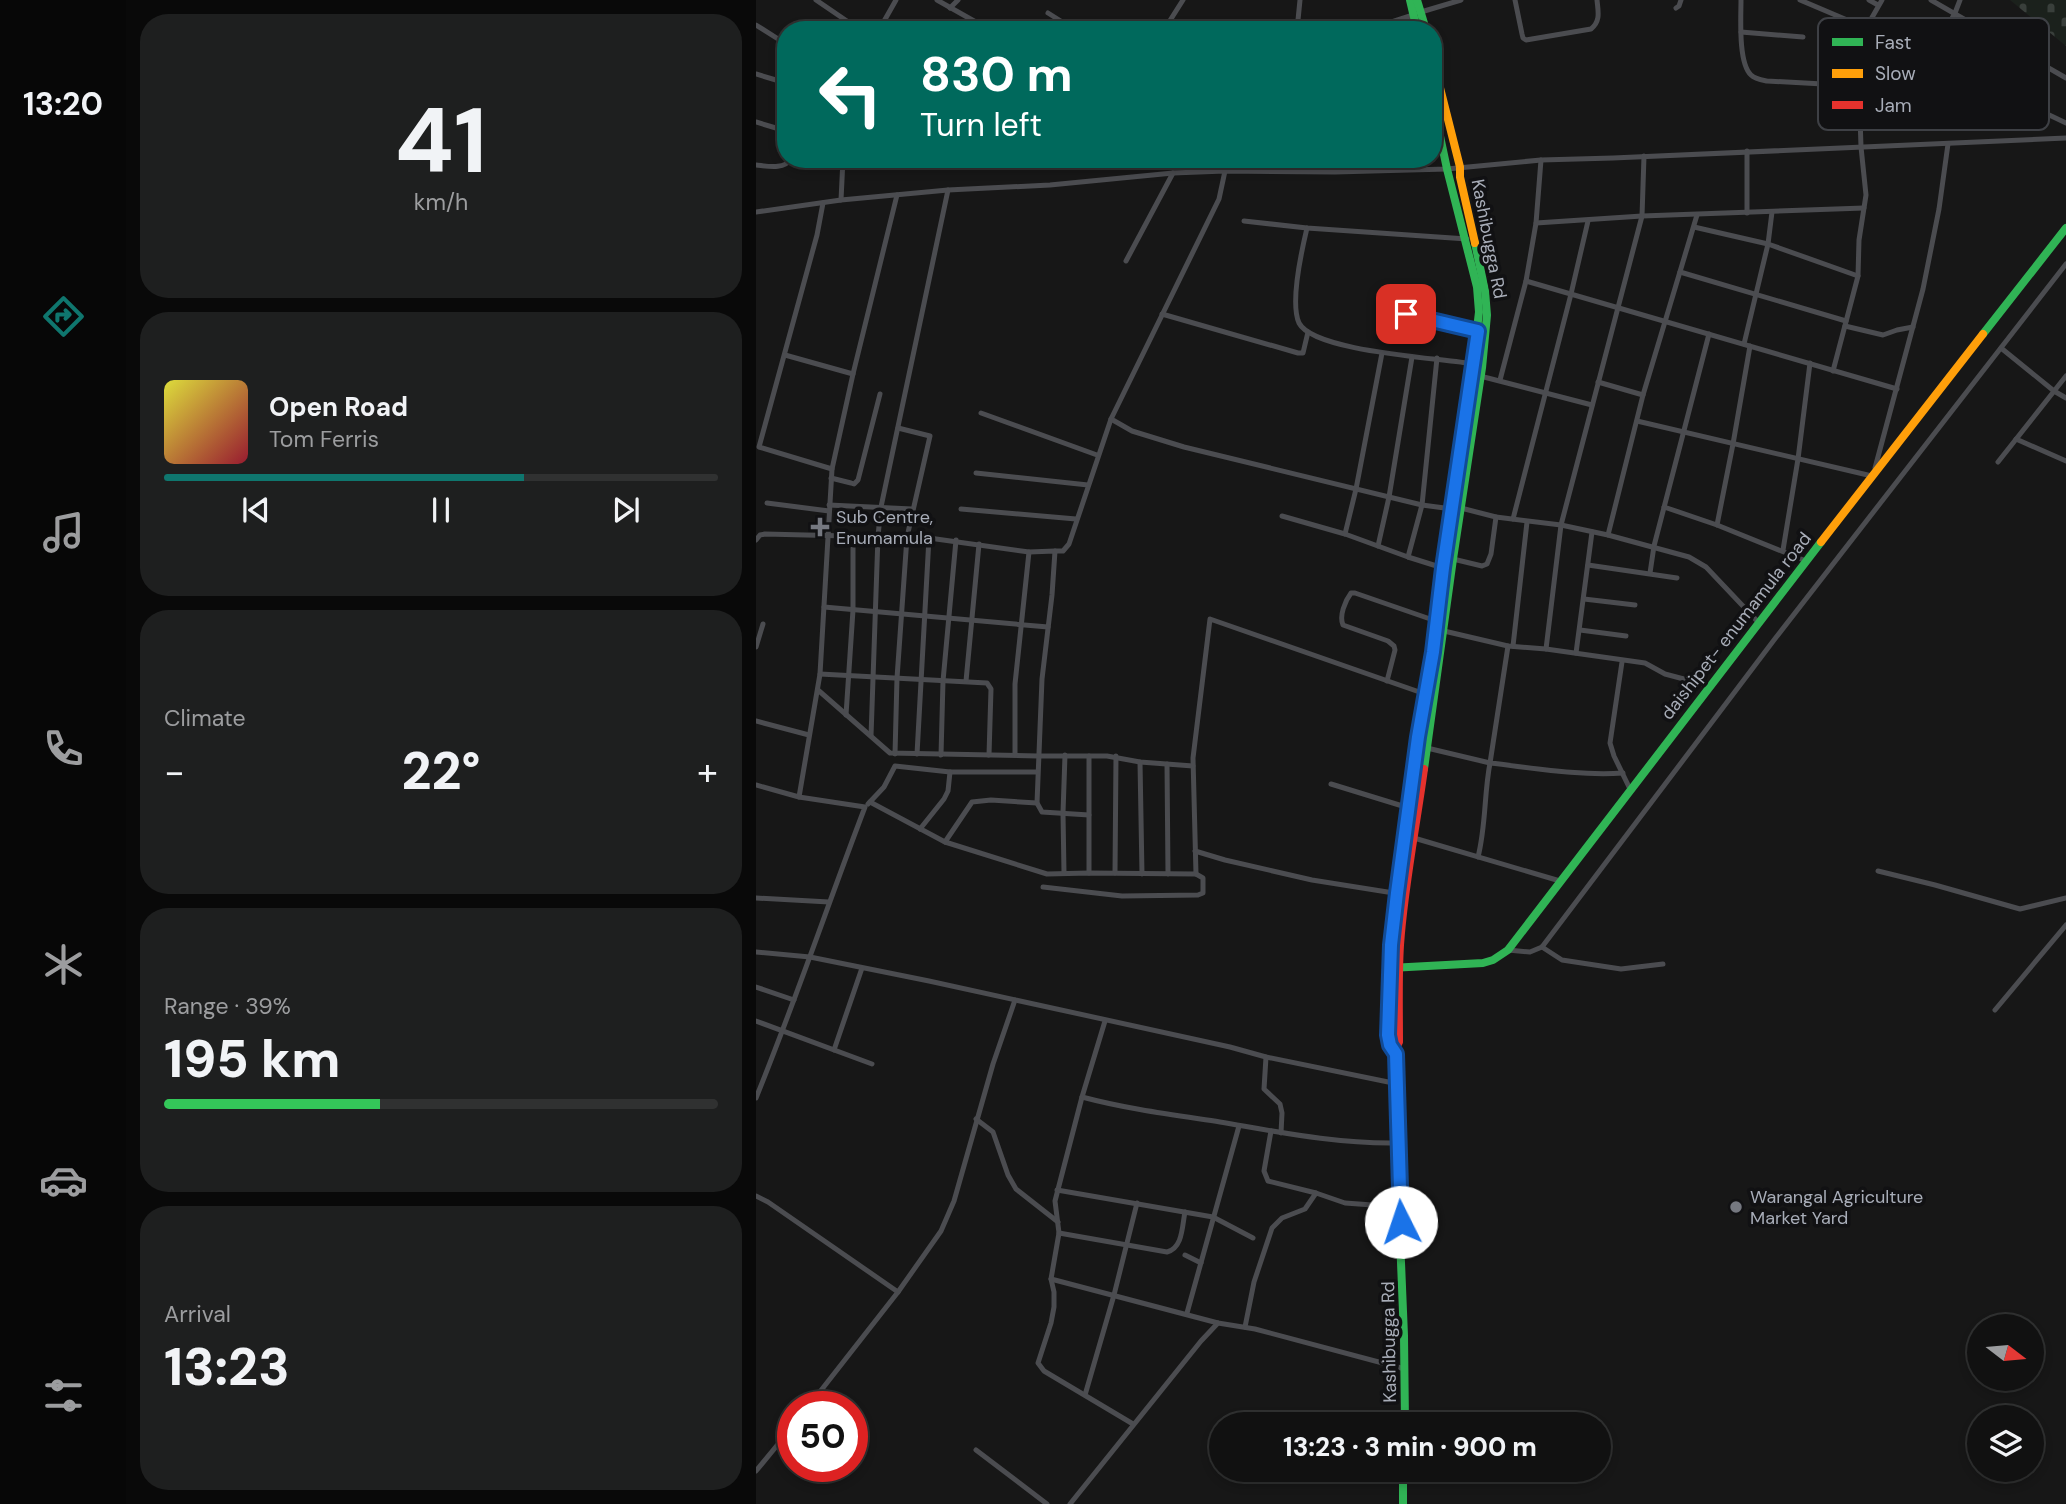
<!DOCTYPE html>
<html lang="en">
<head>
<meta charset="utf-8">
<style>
	:root { --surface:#111; --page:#1e1f1f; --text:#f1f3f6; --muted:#9c9d9f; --line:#303131; --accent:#0f766e }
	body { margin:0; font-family:"DM Sans",sans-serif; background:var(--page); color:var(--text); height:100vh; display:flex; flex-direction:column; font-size:26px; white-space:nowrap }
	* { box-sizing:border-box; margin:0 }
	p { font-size:23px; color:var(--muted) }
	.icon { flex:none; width:38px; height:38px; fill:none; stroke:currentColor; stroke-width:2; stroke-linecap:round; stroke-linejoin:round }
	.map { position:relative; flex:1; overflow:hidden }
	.details { display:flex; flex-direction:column; gap:14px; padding:14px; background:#090909; width:630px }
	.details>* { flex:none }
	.top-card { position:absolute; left:21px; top:21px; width:665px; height:147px; border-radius:28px; box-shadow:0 4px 10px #0003,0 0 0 2px var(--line); background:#00695c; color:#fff; overflow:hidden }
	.needle { width:46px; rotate:106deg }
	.fabs { position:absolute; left:1211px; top:1314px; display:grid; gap:14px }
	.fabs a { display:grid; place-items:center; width:77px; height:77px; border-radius:50%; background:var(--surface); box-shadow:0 4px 10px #0003,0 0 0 2px var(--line); font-size:35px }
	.speed { position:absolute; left:21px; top:1391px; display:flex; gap:14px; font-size:35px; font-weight:700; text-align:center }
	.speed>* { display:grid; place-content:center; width:91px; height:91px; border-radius:50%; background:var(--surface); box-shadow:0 4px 10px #0003,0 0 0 2px var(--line); line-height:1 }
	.speed .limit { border:10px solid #d22; background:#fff; color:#111 }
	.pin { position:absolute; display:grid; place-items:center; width:60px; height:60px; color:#fff; margin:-30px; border-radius:14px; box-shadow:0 4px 10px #0006 }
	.me { position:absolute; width:77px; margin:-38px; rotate:356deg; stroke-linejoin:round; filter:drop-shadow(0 0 5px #0008) }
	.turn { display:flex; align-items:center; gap:24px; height:147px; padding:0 28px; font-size:32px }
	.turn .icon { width:91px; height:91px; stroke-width:2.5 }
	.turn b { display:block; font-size:49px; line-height:60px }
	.big { font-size:52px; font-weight:800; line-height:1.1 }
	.details .widget { flex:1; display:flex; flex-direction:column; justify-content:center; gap:10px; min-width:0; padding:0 24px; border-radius:28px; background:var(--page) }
	.details .dial { align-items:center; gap:0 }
	.dial b { font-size:91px; line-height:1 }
	.song { display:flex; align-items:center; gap:21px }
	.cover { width:84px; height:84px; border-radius:10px; background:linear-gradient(135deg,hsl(60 70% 55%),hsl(350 70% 35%)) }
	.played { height:7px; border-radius:4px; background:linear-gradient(90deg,var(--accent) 65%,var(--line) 65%) }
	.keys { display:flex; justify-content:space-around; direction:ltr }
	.heat { display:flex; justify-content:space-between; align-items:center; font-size:38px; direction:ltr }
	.charge { height:10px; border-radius:5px; background:linear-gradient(90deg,#34c759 39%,var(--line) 0) }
	.trip { position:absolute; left:453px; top:1412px; width:402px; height:70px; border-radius:35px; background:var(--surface); box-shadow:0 4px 10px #0003,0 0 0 2px var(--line); font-weight:800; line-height:70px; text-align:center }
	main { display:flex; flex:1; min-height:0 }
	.tab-bar { display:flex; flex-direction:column; width:126px; justify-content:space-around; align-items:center; background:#070707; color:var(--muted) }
	.tab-bar .icon { width:49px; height:49px }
	.tab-bar .on { color:var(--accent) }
	.tab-bar b { font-size:32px; color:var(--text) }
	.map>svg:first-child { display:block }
	.cemetery { fill:url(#cemetery-stones) }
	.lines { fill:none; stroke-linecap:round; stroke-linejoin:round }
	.street { stroke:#4b4c50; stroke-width:5 }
	.fast { stroke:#30b455; stroke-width:8 }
	.slow { stroke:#ff9f0a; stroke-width:8 }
	.jam { stroke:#e5322d; stroke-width:8 }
	.route-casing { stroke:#114b97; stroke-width:18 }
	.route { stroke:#1a73e8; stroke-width:12 }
	.poi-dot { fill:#757880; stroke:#111113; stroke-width:2.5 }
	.labels { text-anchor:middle; stroke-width:7; stroke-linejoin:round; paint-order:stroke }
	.street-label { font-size:18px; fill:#a8adb8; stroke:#111113 }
	.poi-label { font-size:18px; fill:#a8adb8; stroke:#111113; text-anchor:start }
	.key { fill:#111113; stroke:#3e4045; stroke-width:2 }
	.key-label { font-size:19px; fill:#a8adb8 }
</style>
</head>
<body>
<main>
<nav class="tab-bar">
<b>13:20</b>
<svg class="icon on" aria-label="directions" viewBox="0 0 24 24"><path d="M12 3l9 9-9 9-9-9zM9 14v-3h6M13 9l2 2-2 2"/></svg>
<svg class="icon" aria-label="music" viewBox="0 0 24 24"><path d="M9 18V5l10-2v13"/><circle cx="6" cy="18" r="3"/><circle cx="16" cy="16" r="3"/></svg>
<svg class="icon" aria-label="phone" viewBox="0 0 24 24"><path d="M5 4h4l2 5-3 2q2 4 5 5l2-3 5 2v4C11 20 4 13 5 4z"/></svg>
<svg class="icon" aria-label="climate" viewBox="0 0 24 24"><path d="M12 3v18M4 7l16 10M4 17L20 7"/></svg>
<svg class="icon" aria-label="car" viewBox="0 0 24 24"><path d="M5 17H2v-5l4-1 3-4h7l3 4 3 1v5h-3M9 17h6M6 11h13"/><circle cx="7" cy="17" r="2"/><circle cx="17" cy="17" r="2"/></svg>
<svg class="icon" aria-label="filters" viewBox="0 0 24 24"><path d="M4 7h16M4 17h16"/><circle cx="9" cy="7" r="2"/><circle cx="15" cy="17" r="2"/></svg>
</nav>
<section class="details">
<div class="widget dial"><b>41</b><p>km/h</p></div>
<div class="widget">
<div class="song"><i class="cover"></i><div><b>Open Road</b><p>Tom Ferris</p></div></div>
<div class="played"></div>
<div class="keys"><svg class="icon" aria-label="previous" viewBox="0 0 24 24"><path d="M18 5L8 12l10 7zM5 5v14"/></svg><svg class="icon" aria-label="pause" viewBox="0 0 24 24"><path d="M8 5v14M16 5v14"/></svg><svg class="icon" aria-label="next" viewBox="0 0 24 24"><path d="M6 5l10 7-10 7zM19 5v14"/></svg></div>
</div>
<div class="widget"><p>Climate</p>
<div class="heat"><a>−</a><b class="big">22°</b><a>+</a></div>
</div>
<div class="widget"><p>Range · 39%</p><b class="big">195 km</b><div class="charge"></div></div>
<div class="widget"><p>Arrival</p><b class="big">13:23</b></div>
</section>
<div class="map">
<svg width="1310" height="1504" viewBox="0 0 1310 1504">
	<defs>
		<pattern id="cemetery-stones" width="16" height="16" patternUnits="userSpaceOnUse" patternTransform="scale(1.75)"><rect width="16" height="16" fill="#1b211c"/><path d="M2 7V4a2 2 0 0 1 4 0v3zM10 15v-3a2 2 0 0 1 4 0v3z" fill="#393f3b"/></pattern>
	</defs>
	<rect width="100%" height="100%" fill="#171717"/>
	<polygon class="cemetery" points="1254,0 1310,0 1310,46"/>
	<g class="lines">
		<g class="street">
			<polyline points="60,0 104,30"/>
			<polyline points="181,0 234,30"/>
			<path d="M759,0L766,34L767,38L770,40L835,29C845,21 842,11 841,0"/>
			<path d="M985,0C985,17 982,63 995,75C999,79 1006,80 1011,81L1103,86"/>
			<polyline points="1044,0 1110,28 1310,123"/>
			<polyline points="1113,0 1122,5"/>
			<polyline points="1175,0 1310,78"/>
			<polyline points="194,8 202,0"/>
			<polyline points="920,8 923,6 925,0"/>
			<polyline points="665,12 705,0"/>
			<polyline points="292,13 319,30"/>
			<polyline points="0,25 30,44"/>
			<polyline points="123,30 140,0"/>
			<polyline points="408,30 427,0"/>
			<polyline points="541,30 544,0"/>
			<polyline points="611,30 657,15"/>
			<polyline points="985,32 1047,37"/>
			<polyline points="1173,59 1199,13 1204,0"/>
			<polyline points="0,74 30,83"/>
			<polyline points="1234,88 1257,49"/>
			<polyline points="0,122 30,131"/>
			<path d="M0,165C11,166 28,170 35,159"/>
			<polyline points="85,200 87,159"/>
			<polyline points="67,203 61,235 3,447 76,469"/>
			<polyline points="0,212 85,200 192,190 294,185 417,173 469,171 579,172 691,169 785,160 857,158 1310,138"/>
			<polyline points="991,213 991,151"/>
			<polyline points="488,221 551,228 711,239"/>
			<polyline points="780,223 886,216 1108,208"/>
			<polyline points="938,227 1012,244 1102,276 1077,371"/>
			<path d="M551,228C546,249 534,303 543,323C558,352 685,358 717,364"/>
			<polyline points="370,261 417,173"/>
			<polyline points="924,272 1090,321"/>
			<polyline points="1102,276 1103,240 1110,195 1105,147 1103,86 1104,54 1106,41 1110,28 1126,0"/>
			<polyline points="770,281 1141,389"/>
			<polyline points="406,314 542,353 547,353 552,332"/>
			<polyline points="650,314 722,331"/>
			<polyline points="1089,326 1127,335 1141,330 1157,327"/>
			<polyline points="988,344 1012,244 1016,212"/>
			<polyline points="1245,348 1298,391 1310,398"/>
			<polyline points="29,355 97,374"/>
			<polyline points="724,376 836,405"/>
			<polyline points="744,380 770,281 780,223 785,160"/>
			<polyline points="842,382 887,395"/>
			<polyline points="225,413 341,455"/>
			<polyline points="355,419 376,431 428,447 666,505 696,509"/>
			<polyline points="881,421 1116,476"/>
			<polyline points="1260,439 1310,461"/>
			<polyline points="1242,462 1310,376"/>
			<polyline points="1119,468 1167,289 1183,209 1192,144"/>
			<polyline points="220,473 332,485"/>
			<polyline points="75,478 95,483 98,484 102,480 124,394"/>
			<polyline points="11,503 73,511"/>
			<polyline points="73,505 156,509"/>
			<polyline points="908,507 961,525 1050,561"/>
			<polyline points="705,508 740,517 805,525 852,535 933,557 950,567 1003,623"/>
			<polyline points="205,509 320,519"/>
			<polyline points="526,516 589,534 652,557 687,568"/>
			<polyline points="757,519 815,294 832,221"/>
			<polyline points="961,525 977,444 994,346"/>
			<polyline points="589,534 600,489 626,353"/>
			<polyline points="852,535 887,395 941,215"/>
			<polyline points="0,540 4,535 9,534 173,538 273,552 299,551 296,595 286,679 281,803 286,812 333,815"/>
			<polyline points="622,546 633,497 656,357"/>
			<polyline points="1027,550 1042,459 1054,363"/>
			<polyline points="299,551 307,551 313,544 355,419 463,199 469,171"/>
			<polyline points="652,557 666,505 681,358"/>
			<polyline points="697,559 726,566 731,564 735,554 740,517"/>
			<polyline points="832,565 921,578"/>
			<polyline points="894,573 898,546 953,334"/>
			<polyline points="828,599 879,605"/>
			<polyline points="68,607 292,627"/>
			<polyline points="824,630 870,636"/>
			<polyline points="688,631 752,646 790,649 889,663 909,674 954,686"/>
			<path d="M752,646L734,763C778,768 823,776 867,773"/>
			<polyline points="757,646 771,522"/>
			<polyline points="0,647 7,624"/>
			<polyline points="790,649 805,525 886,216 888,156"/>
			<polyline points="820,653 836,532"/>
			<polyline points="866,662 854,743 858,756 874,789"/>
			<polyline points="64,674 231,683 235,689 233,755"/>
			<polyline points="210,681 223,544"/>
			<path d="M631,681L639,650L638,646L632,641L587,625C583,616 589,601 595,593H599L680,621"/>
			<polyline points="62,690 134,753 282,756 351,756 384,762 437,766"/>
			<polyline points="90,715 97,610 97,536"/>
			<polyline points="0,721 53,735"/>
			<polyline points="115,736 122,536 125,507 192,190"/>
			<path d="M671,748L734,763C728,794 730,826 722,857"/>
			<polyline points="139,754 141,678 151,537 174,436 142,428"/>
			<polyline points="161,754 173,538"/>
			<polyline points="185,755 187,681 200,540"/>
			<polyline points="259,755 259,684 273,552"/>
			<polyline points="384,762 386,874"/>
			<polyline points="411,764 412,874"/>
			<polyline points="575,784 653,808"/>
			<polyline points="0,785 43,797"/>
			<polyline points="114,802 189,842 291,874 333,873 440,874 437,758 454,619 672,695"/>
			<polyline points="112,804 128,787 139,766 194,772 281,772"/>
			<polyline points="164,829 188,799 192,791 194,772"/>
			<polyline points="658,838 804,881"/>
			<polyline points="189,842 216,802 235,800 281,803"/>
			<polyline points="439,851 469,860 556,880 644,894"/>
			<polyline points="1122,871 1179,885 1264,909 1310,898"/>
			<polyline points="308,873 307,813 309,755"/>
			<polyline points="333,873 333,756"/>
			<polyline points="359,873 360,756"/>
			<polyline points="287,887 366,896 442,895 447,893 447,878 440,874"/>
			<polyline points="0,898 73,902"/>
			<polyline points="786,947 806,960 865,969 907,964"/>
			<polyline points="752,950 774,952 786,947 1018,640 1310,264"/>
			<polyline points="0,952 54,957 173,981 474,1047 510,1057 642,1084"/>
			<polyline points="0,987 38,1000"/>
			<polyline points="1239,1010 1310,925"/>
			<polyline points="0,1021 116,1064"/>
			<polyline points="349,1021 326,1097 299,1201 303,1233 295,1279 298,1292 298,1307 295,1323 282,1363 288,1371 377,1424"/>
			<polyline points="78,1050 106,968"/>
			<polyline points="510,1057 508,1089 524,1104 526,1113 525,1133"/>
			<path d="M326,1097C371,1109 418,1115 464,1122C523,1132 581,1144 641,1143"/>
			<path d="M0,1098C39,1002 72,904 109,807L43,797L64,674L76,469L97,374L141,195"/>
			<polyline points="220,1119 237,1132 252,1175 260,1189 302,1222"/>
			<polyline points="515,1131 508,1171 512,1181 560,1193"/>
			<polyline points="301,1190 457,1217 497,1238"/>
			<polyline points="0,1196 12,1202 142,1292"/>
			<path d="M303,1233L411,1252C427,1248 426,1226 429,1212"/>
			<polyline points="429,1255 445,1263"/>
			<polyline points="295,1279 462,1323 499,1329 649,1369"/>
			<polyline points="431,1313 483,1126"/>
			<polyline points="489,1327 498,1282 516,1228 526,1218 549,1209 560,1193 589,1203 644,1207"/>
			<polyline points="329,1395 358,1295 381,1203"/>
			<polyline points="52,1407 142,1292 185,1231 198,1201 237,1064 259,1000"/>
			<polyline points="220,1450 291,1504"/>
			<polyline points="0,1471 37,1426"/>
			<polyline points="314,1504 445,1341 462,1323"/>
		</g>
		<g class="fast">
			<polyline points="654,0 661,30"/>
			<polyline points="661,0 670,30"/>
			<polyline points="677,103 691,169 721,287 723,312 716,372"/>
			<polyline points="1227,334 1310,228"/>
			<polyline points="668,769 697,559 726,368 731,315 729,291 719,243"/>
			<polyline points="634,968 727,963 737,960 752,950 1065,542"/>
			<polyline points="649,1424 648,1336 642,1189 643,1088 640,1055 632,1035 635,945 662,738"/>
			<polyline points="647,1470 647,1504"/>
		</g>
		<g class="slow">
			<polyline points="677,60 704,167 704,177 719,243"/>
			<polyline points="1065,542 1227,334"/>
			<polyline points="662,738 677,652 708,415 716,372"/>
		</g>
		<path class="jam" d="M639,1050L643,1042C643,1010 642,977 644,945C648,886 660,828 668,769"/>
	</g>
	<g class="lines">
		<defs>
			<polyline id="route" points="645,1222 640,1054 634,1045 632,1035 635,945 641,893 662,737 677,652 687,568 722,331 650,314"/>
		</defs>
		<use href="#route" class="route-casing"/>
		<use href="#route" class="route"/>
	</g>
	<g class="poi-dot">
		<path d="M60.5 516.5h7v7h7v7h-7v7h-7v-7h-7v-7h7z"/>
		<circle cx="980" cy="1207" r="7"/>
	</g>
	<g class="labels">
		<g class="street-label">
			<text transform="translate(733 239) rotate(79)" y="6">Kashibugga Rd</text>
			<text transform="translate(980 626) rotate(-52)" y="6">daishipet- enumamula road</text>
			<text transform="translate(633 1342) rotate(-91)" y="6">Kashibugga Rd</text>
		</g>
		<g class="poi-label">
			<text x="80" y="523">Sub Centre,<tspan x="80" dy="21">Enumamula</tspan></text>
			<text x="994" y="1203">Warangal Agriculture<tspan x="994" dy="21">Market Yard</tspan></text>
		</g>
	</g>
	<rect x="1062" y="18" width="231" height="112" rx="10" class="key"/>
	<rect x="1076" y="38" width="31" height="8" fill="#30b455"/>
	<rect x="1076" y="69" width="31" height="9" fill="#ff9f0a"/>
	<rect x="1076" y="101" width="31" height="8" fill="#e5322d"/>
	<g class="key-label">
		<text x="1119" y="49">Fast</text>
		<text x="1119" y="80">Slow</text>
		<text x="1119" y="112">Jam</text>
	</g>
</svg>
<div class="fabs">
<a><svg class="needle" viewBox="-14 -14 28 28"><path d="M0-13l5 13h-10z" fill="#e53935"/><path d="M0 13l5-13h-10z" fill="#9c9d9f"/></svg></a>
<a><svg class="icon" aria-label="layers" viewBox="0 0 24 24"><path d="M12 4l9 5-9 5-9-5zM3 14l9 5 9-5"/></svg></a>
</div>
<div class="speed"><div class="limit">50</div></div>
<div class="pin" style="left:650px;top:314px;background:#d93025"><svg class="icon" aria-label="arrive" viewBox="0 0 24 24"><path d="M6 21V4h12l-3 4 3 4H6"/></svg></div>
<svg class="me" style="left:645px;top:1222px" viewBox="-20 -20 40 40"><circle r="19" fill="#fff"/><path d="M0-13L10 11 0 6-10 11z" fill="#1a73e8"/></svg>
<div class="trip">13:23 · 3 min · 900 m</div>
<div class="top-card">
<div class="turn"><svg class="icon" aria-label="left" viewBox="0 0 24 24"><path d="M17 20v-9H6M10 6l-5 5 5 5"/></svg><div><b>830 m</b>Turn left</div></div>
</div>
</div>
</main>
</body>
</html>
